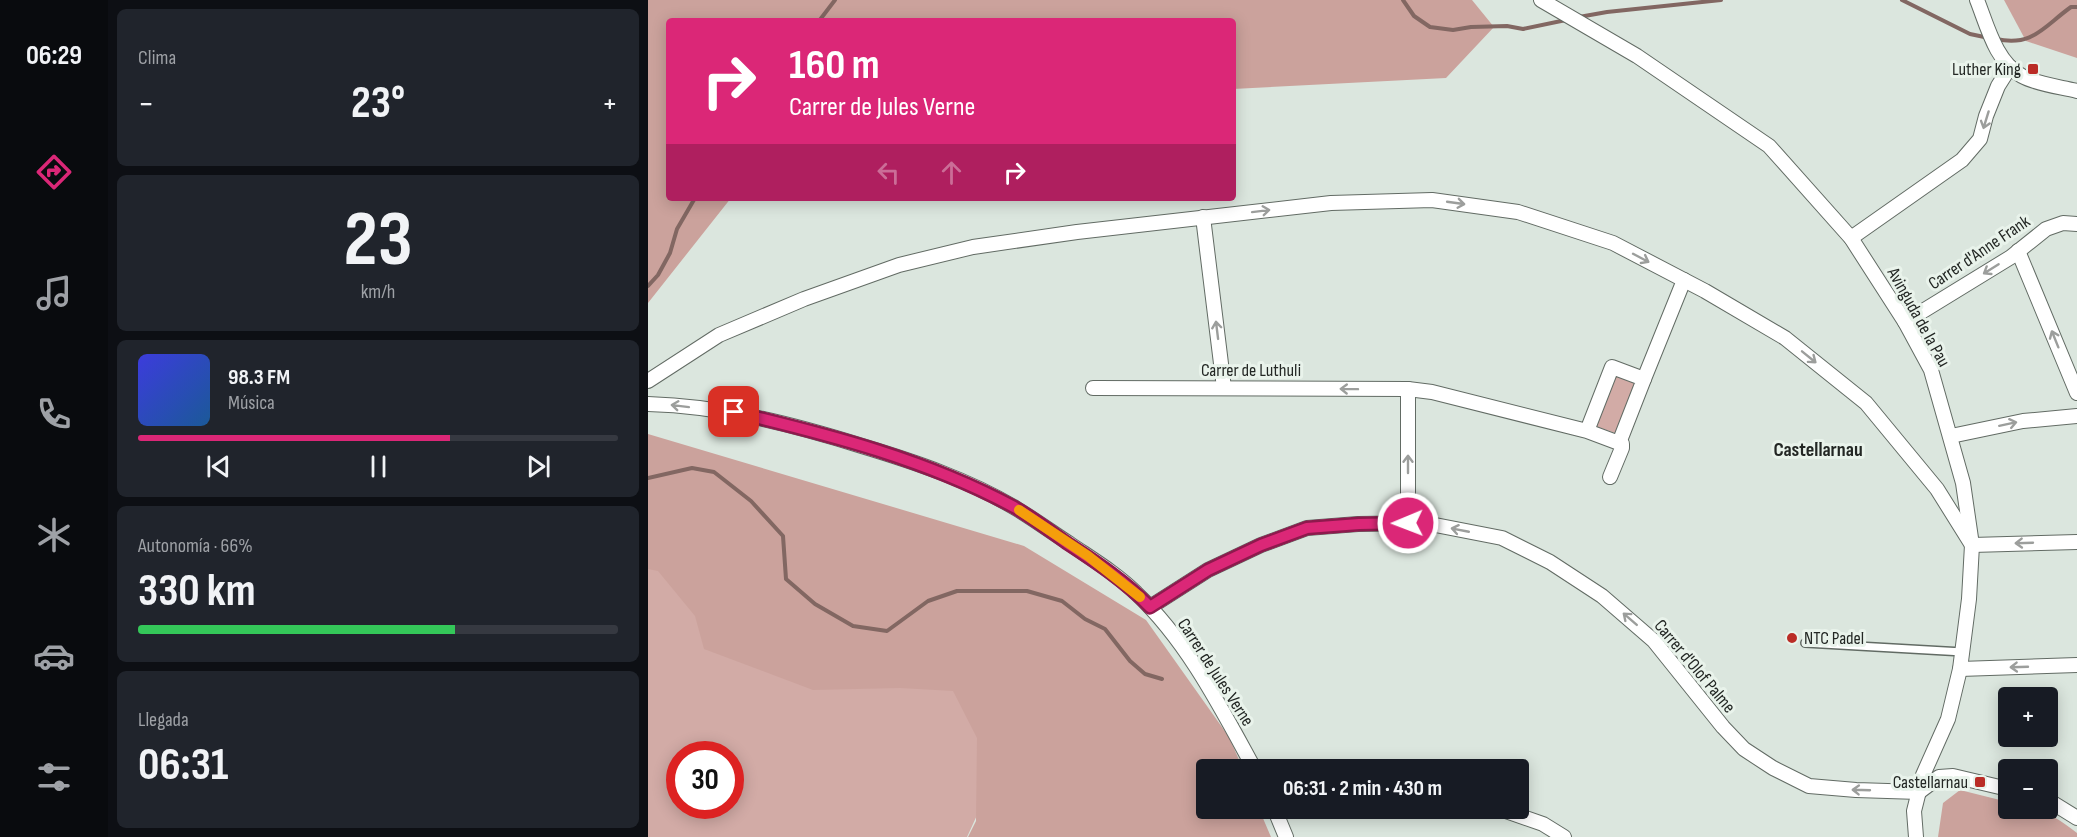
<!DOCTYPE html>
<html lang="es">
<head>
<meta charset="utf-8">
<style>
	:root { --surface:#171b24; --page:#20242c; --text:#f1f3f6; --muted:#9ea1a6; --line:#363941; --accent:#db2777 }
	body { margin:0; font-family:"Sofia Sans Condensed",sans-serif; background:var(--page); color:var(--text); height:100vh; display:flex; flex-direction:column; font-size:22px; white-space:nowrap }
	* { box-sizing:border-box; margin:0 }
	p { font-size:20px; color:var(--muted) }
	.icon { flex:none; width:33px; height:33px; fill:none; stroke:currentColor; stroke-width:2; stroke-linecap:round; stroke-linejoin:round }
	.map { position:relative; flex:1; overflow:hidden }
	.details { display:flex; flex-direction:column; gap:9px; padding:9px; background:#0d0f14; width:540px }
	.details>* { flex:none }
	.guide { position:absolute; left:18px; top:18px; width:570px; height:183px; border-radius:6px; box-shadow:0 3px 15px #0003; background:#db2777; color:#fff; overflow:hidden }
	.buttons { position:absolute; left:1350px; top:687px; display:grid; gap:12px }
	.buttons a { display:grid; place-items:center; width:60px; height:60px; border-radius:6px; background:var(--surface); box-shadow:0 3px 15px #0003; font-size:30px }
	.speed { position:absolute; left:18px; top:741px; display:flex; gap:12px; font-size:30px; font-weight:700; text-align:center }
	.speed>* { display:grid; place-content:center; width:78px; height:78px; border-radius:50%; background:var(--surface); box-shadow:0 3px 15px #0003; line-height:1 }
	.speed .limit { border:9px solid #d22; background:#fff; color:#111 }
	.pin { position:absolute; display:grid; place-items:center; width:51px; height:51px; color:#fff; margin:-26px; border-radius:12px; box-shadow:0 3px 9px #0006 }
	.me { position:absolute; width:66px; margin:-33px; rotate:269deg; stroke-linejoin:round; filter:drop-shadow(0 0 4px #0008) }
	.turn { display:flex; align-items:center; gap:21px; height:126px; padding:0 24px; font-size:27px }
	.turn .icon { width:78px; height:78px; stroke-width:2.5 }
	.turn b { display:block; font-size:42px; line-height:51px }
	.lanes { display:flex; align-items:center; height:57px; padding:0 24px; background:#0003; justify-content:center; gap:30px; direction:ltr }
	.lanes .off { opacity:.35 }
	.big { font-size:45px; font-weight:700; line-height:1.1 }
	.details .widget { flex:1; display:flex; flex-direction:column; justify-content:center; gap:9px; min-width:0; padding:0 21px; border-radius:9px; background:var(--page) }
	.details .dial { align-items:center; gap:0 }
	.dial b { font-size:78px; line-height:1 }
	.song { display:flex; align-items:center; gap:18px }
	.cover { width:72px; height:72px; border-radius:9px; background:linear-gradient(135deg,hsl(240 70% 55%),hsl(210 70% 35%)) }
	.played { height:6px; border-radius:3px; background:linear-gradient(90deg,var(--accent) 65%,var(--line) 65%) }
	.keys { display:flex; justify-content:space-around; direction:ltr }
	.heat { display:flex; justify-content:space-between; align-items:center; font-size:33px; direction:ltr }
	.charge { height:9px; border-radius:4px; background:linear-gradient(90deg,#34c759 66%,var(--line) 0) }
	.trip { position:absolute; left:548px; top:759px; width:333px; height:60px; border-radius:6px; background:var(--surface); box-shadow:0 3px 15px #0003; font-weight:700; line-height:60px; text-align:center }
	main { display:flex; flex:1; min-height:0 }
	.tabs { display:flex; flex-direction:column; width:108px; justify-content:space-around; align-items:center; background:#090b0e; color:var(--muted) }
	.tabs .icon { width:42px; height:42px }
	.tabs .current { color:var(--accent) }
	.tabs b { font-size:27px; color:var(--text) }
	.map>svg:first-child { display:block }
	.green { fill:#d2aba6; fill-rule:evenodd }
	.forest { fill:#cba29c }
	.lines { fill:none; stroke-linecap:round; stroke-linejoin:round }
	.stream { stroke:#826762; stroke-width:4 }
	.lane-casing { stroke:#626b64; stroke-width:10 }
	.street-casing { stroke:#626b64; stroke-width:16 }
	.lane { stroke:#fff; stroke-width:7 }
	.street { stroke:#fff; stroke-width:14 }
	.oneway { stroke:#9c9e9c }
	.route-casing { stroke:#8e194d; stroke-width:15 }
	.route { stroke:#db2777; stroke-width:10 }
	.slow { stroke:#f59e0b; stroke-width:10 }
	.poi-dot { fill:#ba2c26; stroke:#e9f3eb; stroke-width:2 }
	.labels { text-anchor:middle; stroke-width:6; stroke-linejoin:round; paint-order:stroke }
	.poi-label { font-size:18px; fill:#232724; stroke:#e9f3eb; text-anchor:end }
	.street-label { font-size:18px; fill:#232724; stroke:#e9f3eb }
	.neighbourhood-label { font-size:20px; font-weight:bold; fill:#232724; stroke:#e9f3eb }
</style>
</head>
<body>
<main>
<nav class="tabs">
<b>06:29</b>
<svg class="icon current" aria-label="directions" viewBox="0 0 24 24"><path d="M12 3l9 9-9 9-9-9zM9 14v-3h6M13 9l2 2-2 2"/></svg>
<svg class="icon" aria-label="music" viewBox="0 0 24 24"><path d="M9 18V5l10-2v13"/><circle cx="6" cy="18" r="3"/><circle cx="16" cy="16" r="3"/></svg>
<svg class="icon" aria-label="phone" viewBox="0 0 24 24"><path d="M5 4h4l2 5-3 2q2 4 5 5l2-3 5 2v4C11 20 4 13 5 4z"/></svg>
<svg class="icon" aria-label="climate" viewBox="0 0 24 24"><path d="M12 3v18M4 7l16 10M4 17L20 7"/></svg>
<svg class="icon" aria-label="car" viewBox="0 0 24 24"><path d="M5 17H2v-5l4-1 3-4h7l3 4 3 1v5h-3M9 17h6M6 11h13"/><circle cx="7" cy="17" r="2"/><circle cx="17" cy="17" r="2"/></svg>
<svg class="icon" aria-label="filters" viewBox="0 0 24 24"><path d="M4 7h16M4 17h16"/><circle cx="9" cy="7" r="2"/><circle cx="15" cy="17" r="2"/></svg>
</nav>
<section class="details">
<div class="widget"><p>Clima</p>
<div class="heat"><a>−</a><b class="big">23°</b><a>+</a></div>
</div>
<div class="widget dial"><b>23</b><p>km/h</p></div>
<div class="widget">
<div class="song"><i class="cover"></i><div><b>98.3 FM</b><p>Música</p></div></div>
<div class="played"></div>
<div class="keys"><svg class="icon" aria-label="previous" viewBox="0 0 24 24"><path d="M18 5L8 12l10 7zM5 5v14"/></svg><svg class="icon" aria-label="pause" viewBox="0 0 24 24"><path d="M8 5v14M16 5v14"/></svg><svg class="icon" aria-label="next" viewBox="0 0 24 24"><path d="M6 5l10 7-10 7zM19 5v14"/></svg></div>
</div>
<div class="widget"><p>Autonomía · 66%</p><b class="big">330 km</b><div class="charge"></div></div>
<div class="widget"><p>Llegada</p><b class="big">06:31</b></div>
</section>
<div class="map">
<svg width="1429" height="837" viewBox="0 0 1429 837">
	<rect width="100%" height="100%" fill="#dbe6de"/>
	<g class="green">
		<polygon points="967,374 989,382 970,434 947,426"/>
		<path d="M0,561L318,689L329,709L336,800L319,837H0ZM32,754H82V806H32Z"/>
	</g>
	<g class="forest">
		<polygon points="0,0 824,0 846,27 798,78 585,89 585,21 21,21 21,198 83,198 0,303"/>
		<polygon points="1356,0 1429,0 1429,58 1378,41"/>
		<polygon points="0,434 376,546 498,620 581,737 595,769 558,770 558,808 611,809 623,837 320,837 328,821 329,738 305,691 252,688 165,690 56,649 47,616 10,571 0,569"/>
		<path d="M1312,790L1360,802V808C1393,808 1403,813 1429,833V837H1290L1295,803Z"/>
	</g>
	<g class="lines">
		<g class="stream">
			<polyline points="755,0 766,16 782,27 805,30 823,27 859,26 875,29 918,20"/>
			<polyline points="1254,0 1322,34 1341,38"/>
			<polyline points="931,17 959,12 1073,0"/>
			<polyline points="171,21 187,0"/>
			<path d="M1348,39C1385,47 1395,27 1423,7H1429"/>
			<polyline points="0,286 10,275 22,253 29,229 47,198"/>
			<polyline points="0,478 44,468 66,472 103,501 135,536 138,579 167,604 205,626 239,631 280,601 309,591 379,591 414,601 437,619 457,629 482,661 497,674 514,679"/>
		</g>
		<defs>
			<polyline id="lane" points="1157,643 1315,652"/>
			<g id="street">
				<polyline points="893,0 989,56 1121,146 1203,238 1257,322 1283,370 1315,483 1324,545 1321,599 1312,669 1300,719 1275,775 1266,811 1268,837"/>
				<path d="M1329,0C1339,25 1348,63 1374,76C1388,84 1413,87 1429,91"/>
				<polyline points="555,217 576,388"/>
				<polyline points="1203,238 1314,160 1332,139 1338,116 1350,86 1362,67"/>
				<polyline points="1370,251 1429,393"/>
				<polyline points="1257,322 1363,257 1398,229 1415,223 1429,224"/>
				<polyline points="996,379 1036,280"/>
				<polyline points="0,381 71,335 156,299 251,265 325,247 429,232 683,203 784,200 870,212 965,243 1057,291 1137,338 1218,403 1289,489 1324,545 1429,542"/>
				<polyline points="445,388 760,389 784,392 939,431 971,443 996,379 964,367 939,431"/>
				<polyline points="760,389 760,523"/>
				<path d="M0,404C73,406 144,424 214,446C267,462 321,480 369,509C387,520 405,533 422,544C444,559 469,574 488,593C540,642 573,708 607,770"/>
				<polyline points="1303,436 1375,421 1429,416"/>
				<polyline points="962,477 974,448 974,444 971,443"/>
				<polyline points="502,607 560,570 613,545 659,528 710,524 777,523 854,538 902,562 954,596 1006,641 1075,727 1096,749 1125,768 1161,786 1208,790 1271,792"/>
				<polyline points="1312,669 1429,665"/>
				<polyline points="1271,792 1291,777 1305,776 1360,789"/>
				<polyline points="1400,800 1429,818"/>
				<polyline points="626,808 638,837"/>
				<polyline points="849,808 895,824 916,837"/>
			</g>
		</defs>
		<use href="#lane" class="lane-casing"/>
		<use href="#street" class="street-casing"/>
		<use href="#lane" class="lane"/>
		<use href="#street" class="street"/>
	</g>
	<defs><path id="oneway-shaft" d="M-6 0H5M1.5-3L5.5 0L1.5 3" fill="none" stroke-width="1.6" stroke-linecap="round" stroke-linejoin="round" transform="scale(1.5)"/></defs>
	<g class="oneway">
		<use href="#oneway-shaft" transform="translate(1338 120) rotate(107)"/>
		<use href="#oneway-shaft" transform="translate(808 203) rotate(8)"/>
		<use href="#oneway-shaft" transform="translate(613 211) rotate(-7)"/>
		<use href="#oneway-shaft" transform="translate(993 258) rotate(28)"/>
		<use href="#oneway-shaft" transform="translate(1343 269) rotate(148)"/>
		<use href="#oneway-shaft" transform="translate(569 330) rotate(-97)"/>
		<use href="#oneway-shaft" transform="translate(1407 339) rotate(-112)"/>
		<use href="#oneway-shaft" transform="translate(1161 357) rotate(39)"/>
		<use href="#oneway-shaft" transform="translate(701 389) rotate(-179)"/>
		<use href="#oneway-shaft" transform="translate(32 406) rotate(-173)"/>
		<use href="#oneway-shaft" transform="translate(1360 424) rotate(-12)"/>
		<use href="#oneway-shaft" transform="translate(760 464) rotate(-90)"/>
		<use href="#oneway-shaft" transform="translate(812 530) rotate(-169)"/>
		<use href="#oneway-shaft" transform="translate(1376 543) rotate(178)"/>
		<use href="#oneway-shaft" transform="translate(982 619) rotate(-139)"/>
		<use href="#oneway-shaft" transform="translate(1371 667) rotate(178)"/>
		<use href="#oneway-shaft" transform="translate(1213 790) rotate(-178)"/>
	</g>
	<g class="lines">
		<defs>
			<path id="route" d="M86,412C183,435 279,460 366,507C385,518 402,531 419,543C448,562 478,582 502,607L560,570L613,545L659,528L711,524L760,523"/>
		</defs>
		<use href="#route" class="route-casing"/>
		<use href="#route" class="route"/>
		<polyline class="slow" points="371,510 440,556 492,597"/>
	</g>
	<g class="poi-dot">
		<rect x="1379" y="63" width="12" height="12" rx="3"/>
		<circle cx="1144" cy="638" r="6"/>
		<rect x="1326" y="776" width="12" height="12" rx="3"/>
	</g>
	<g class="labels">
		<g class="poi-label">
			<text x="1373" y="75">Luther King</text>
			<text x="1156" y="644" text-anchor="start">NTC Padel</text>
			<text x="1320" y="788">Castellarnau</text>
		</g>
		<g class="street-label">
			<text transform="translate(1331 252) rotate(-34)" y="6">Carrer d'Anne Frank</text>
			<text transform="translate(1271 317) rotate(61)" y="6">Avinguda de la Pau</text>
			<text x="603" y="376">Carrer de Luthuli</text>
			<text transform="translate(1047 666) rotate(50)" y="6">Carrer d'Olof Palme</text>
			<text transform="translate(568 672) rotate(57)" y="6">Carrer de Jules Verne</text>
		</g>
		<g class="neighbourhood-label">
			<text x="1170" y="456">Castellarnau</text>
		</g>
	</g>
</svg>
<div class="buttons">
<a>+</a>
<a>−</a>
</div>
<div class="speed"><div class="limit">30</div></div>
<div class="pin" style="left:86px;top:412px;background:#d93025"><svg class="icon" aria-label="arrive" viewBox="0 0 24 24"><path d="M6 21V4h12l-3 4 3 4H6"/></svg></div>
<svg class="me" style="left:760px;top:523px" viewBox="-20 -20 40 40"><circle r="17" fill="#db2777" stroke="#fff" stroke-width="3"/><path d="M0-11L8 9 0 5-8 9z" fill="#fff"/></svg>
<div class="trip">06:31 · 2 min · 430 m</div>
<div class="guide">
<div class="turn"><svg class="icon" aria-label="right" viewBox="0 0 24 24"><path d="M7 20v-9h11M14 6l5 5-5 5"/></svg><div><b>160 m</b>Carrer de Jules Verne</div></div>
<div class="lanes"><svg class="icon off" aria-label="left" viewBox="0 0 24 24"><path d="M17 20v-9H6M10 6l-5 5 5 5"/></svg><svg class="icon off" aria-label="ahead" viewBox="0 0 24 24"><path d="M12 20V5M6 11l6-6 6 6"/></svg><svg class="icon" aria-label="right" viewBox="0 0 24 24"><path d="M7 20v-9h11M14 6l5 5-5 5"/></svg></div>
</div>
</div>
</main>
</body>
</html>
